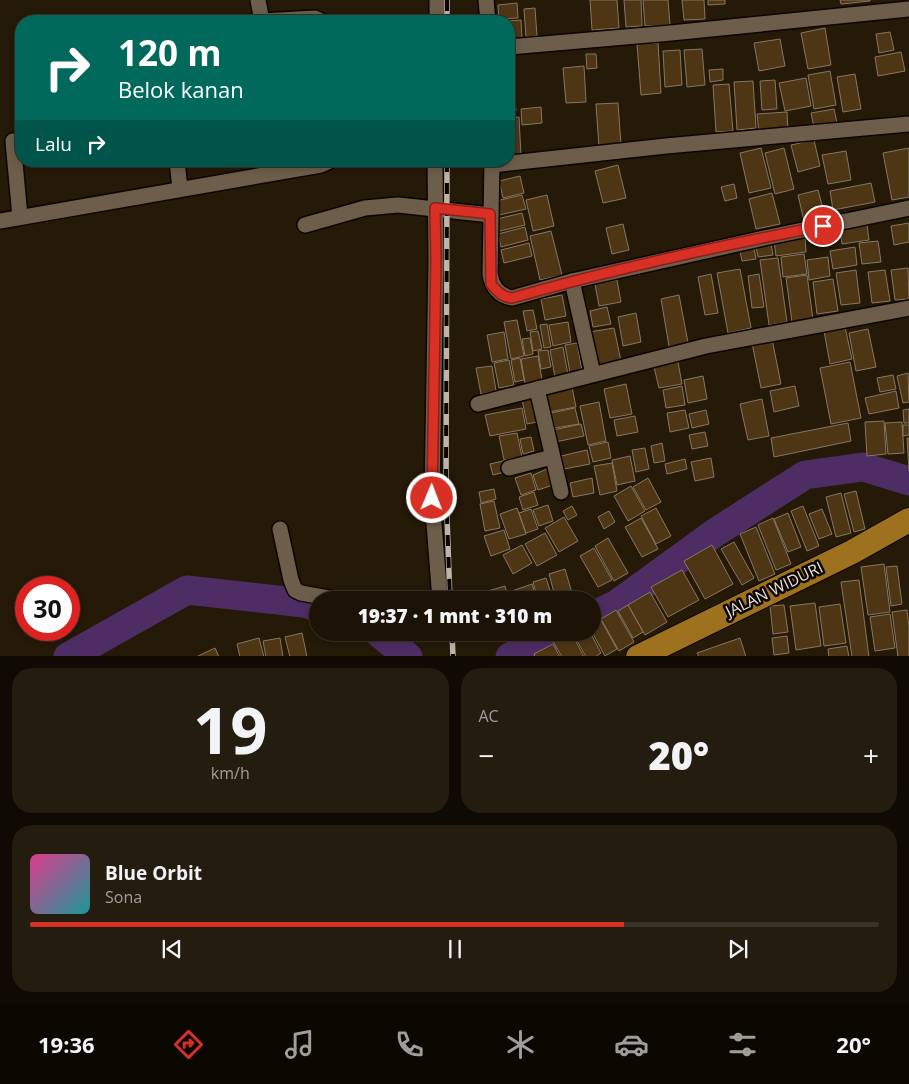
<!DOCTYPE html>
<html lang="id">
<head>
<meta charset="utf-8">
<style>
	:root { --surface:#1c1306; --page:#251c10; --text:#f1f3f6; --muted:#a09e9b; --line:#3a3228; --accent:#d93025 }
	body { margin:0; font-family:"Open Sans",sans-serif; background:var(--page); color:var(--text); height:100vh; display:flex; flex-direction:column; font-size:19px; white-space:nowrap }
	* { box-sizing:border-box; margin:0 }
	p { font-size:16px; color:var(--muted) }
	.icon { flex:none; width:28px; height:28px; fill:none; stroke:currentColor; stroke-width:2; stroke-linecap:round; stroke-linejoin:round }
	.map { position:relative; height:656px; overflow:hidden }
	.panel { display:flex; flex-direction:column; gap:12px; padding:12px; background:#0f0a03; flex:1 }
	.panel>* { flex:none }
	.banner { position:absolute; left:15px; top:15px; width:500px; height:152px; border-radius:20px; box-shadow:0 2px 8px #0003,0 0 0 1px var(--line); background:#00695c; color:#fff; overflow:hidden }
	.speed { position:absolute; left:15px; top:576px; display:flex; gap:10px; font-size:25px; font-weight:700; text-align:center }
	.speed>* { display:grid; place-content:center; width:65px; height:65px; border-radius:50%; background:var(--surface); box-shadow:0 2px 8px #0003,0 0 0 1px var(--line); line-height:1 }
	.speed .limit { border:8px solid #d22; background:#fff; color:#111 }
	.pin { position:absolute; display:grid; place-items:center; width:42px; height:42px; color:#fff; margin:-21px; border:2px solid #fff; border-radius:50%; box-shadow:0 1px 5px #0007 }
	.me { position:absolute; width:55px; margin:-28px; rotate:1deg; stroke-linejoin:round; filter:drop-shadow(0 0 4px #0008) }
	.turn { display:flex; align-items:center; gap:18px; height:105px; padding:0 20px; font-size:22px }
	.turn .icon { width:65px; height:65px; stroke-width:2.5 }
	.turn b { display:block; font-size:35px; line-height:42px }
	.then { display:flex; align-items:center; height:48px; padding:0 20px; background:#0003; gap:10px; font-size:19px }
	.big { font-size:38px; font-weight:800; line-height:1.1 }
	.panel .tile { flex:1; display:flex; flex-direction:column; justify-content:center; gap:8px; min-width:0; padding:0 18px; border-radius:20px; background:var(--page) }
	.panel .dial { align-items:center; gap:0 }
	.dial b { font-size:65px; line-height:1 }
	.song { display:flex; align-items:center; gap:15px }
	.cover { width:60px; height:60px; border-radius:8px; background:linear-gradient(135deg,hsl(330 70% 55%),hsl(180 70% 35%)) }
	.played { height:5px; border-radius:2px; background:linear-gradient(90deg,var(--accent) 70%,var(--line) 70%) }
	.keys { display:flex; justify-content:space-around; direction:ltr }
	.heat { display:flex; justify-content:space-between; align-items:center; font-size:28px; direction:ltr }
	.panel .tiles { flex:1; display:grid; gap:12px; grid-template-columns:1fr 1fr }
	.tile:last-child { grid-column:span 2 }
	.trip { position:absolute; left:309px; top:591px; width:292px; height:50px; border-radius:25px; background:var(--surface); box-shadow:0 2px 8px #0003,0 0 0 1px var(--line); font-weight:800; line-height:50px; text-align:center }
	.tabs { display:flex; height:80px; justify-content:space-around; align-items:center; background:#0b0802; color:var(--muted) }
	.tabs .icon { width:35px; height:35px }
	.tabs .on { color:var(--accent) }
	.tabs b { font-size:22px; color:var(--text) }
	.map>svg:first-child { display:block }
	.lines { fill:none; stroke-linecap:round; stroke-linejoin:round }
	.river { stroke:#4d2d64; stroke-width:29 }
	.building { fill:#4e3614; stroke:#867763 }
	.minor-casing { stroke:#0e0400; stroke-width:18 }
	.primary-casing { stroke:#0e0400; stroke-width:26 }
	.minor { stroke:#6d5e4b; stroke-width:15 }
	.primary { stroke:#9e711e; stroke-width:24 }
	.rail-casing { stroke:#beb4a8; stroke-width:5.5 }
	.rail { stroke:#0a0502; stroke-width:4; stroke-dasharray:11; stroke-linecap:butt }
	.route-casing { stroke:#8d1f18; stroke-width:12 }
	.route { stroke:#d93025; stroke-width:9 }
	.labels { text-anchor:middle; stroke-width:5; stroke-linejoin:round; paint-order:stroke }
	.street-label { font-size:16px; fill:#e9e0d6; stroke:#0a0502 }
</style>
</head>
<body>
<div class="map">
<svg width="909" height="657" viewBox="0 0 909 657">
	<rect width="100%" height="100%" fill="#251908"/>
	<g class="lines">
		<g class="river">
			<polyline points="592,616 617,604 716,532 805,475 863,467 909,481"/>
			<polyline points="378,632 408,657"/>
			<polyline points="68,657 187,590 304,603 318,607"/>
			<polyline points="510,657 559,632"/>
		</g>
	</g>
	<g class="building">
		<polygon points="590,0 617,0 619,28 592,30"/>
		<polygon points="624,0 641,0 642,26 626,27"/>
		<polygon points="643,0 668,0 670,25 645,26"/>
		<polygon points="682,0 704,0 705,19 684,20"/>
		<polygon points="708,0 725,0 725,4 708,5"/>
		<polygon points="840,0 870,0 870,1 841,4"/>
		<polygon points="517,3 518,18 499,19 498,5"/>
		<polygon points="535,8 537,36 526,37 524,9"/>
		<polygon points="521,20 522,38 509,39 509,21"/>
		<polygon points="825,28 831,65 808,69 801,33"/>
		<polygon points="890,32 894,50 879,53 876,34"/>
		<polygon points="780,39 785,66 759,71 754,43"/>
		<polygon points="658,43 661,93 641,95 637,44"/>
		<polygon points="702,49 705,85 687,87 684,50"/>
		<polygon points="680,50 682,85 665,87 663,51"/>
		<polygon points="901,52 905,71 878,76 875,57"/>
		<polygon points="586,54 596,54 597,68 587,69"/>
		<polygon points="584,66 586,102 566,103 563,68"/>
		<polygon points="723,69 723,80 710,82 709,70"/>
		<polygon points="830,71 836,105 814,109 808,75"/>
		<polygon points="855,74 861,109 843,112 837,77"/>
		<polygon points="806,78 811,106 785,111 779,83"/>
		<polygon points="775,80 777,109 762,110 760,81"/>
		<polygon points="753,81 756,128 737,130 734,82"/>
		<polygon points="514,84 516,111 509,112 509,85"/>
		<polygon points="729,84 733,131 716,132 713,85"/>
		<polygon points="618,103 621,145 599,147 596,104"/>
		<polygon points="541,107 542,123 522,125 521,109"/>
		<polygon points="834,109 837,123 814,127 811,113"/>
		<polygon points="787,112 788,131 759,133 757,114"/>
		<polygon points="519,117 521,156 509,157 509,118"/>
		<polygon points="814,140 820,166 798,172 791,145"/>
		<polygon points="761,148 771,188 749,193 740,153"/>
		<polygon points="784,148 794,189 775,194 765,153"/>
		<polygon points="909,148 909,197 892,200 883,153"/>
		<polygon points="846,151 851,180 828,184 822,155"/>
		<polygon points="618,165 626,198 603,203 595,171"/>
		<polygon points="520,176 524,193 503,198 499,181"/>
		<polygon points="871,183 875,202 833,210 830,191"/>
		<polygon points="734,184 737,198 725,201 721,187"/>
		<polygon points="818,190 825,216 804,221 798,195"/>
		<polygon points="772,193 780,224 756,229 749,199"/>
		<polygon points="522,195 526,209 499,215 496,201"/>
		<polygon points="547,195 554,226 533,231 526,200"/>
		<polygon points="522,213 525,225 500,231 497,219"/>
		<polygon points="909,223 909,242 894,245 891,226"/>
		<polygon points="623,224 629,250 612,254 606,228"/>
		<polygon points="867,225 869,240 842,244 840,229"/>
		<polygon points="525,227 528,240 501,247 498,234"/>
		<polygon points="551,231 562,275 540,280 530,236"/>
		<polygon points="805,237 806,252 776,256 774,241"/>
		<polygon points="878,241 881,262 862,264 859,243"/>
		<polygon points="529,243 532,256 504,263 501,250"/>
		<polygon points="771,244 773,255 758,257 756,246"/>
		<polygon points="855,247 857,265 833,269 830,251"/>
		<polygon points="754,248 756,259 742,261 740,251"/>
		<polygon points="804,254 807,274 783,277 781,257"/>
		<polygon points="828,257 830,276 809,280 807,260"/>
		<polygon points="778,258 787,322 769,325 760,260"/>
		<polygon points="908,268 909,299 895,300 891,270"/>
		<polygon points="740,269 751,328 728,333 717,273"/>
		<polygon points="856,270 860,303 841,305 836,273"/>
		<polygon points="885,270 890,301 872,303 868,272"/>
		<polygon points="711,274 718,313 705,315 698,277"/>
		<polygon points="759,274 764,307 752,308 748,276"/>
		<polygon points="807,275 813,319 792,322 786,278"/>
		<polygon points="833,279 838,311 817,314 813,282"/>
		<polygon points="617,280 621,302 599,306 595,284"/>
		<polygon points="562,295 566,316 545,320 541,299"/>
		<polygon points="679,295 689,348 670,352 661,299"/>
		<polygon points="607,307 611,324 593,327 590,311"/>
		<polygon points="533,310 537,329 527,331 523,311"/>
		<polygon points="636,313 641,342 623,346 618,317"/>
		<polygon points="517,320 524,356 511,359 504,322"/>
		<polygon points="568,322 571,342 553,346 549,325"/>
		<polygon points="547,324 551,347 544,348 540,325"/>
		<polygon points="845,327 852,359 830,364 824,331"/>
		<polygon points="614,328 621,361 595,366 589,332"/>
		<polygon points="868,329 876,367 856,371 849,333"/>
		<polygon points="538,331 542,349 533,351 530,332"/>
		<polygon points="504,332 508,359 492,362 487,335"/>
		<polygon points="530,338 533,354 525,356 522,339"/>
		<polygon points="772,339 781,384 761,388 752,343"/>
		<polygon points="577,343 583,376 571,378 565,345"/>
		<polygon points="563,347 568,375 555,377 550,350"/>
		<polygon points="548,350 551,367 541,369 538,351"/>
		<polygon points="538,356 542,380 525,383 521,359"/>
		<polygon points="520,358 524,380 515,382 511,360"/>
		<polygon points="509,360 514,385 499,388 494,363"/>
		<polygon points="678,362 682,384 659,388 654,367"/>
		<polygon points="850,362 861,418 831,424 820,368"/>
		<polygon points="492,366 496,391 481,394 476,368"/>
		<polygon points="908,373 909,402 903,403 897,376"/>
		<polygon points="893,375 896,389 880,392 877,378"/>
		<polygon points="703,376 707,399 688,403 684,380"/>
		<polygon points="626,384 632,414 610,418 604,389"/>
		<polygon points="682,386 685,405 666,408 663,390"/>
		<polygon points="795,386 799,406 774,412 770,391"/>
		<polygon points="572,387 576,407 549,412 545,393"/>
		<polygon points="896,391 899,408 869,414 865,398"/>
		<polygon points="532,397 537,422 527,424 522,399"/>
		<polygon points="762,399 769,436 748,440 740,404"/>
		<polygon points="599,402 606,441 588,445 580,406"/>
		<polygon points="522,408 526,429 490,436 485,415"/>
		<polygon points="575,408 579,424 555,428 551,413"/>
		<polygon points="909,409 909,423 904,423 903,410"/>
		<polygon points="685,410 689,428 670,432 667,413"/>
		<polygon points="706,410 709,424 692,428 689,414"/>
		<polygon points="635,416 638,432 617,436 614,420"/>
		<polygon points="884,421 886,454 867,456 865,422"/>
		<polygon points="902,422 904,453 888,454 885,423"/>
		<polygon points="848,423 851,441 774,457 771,438"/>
		<polygon points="581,424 584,436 555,442 553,430"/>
		<polygon points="903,425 909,425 909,435 903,436"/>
		<polygon points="705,432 708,446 692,449 689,435"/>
		<polygon points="517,433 522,457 504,460 499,436"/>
		<polygon points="531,437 534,451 523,454 520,439"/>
		<polygon points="907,438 909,438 909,471"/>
		<polygon points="608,442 611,458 593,462 589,446"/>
		<polygon points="662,443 665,461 654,463 651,446"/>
		<polygon points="645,448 649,469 636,472 632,450"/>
		<polygon points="587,450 590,464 564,469 561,456"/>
		<polygon points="630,456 635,481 617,485 612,460"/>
		<polygon points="711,458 714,477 695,481 691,462"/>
		<polygon points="685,459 687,469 667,474 665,464"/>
		<polygon points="507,460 509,471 493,475 490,464"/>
		<polygon points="612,463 617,491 600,495 594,466"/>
		<polygon points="547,469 553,485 538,490 533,475"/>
		<polygon points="531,473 536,490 521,495 515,478"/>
		<polygon points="592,478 594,493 573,497 570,483"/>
		<polygon points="648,478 661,502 646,510 633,487"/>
		<polygon points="631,486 645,511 628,521 614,496"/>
		<polygon points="494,489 496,499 481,503 479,492"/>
		<polygon points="856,491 865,529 854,532 844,494"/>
		<polygon points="534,492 538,505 523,510 519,497"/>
		<polygon points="841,493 851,533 836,537 826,497"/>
		<polygon points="494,501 500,528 485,531 480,504"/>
		<polygon points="548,505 553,521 539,526 533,510"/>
		<polygon points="572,506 577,515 568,520 563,511"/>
		<polygon points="803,506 819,546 807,551 791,511"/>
		<polygon points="517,508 526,534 509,539 500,514"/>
		<polygon points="656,508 671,536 656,544 641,516"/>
		<polygon points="531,509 538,529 526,533 519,513"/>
		<polygon points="822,509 832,534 819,539 809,514"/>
		<polygon points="609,511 615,522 604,529 598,517"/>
		<polygon points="788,513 801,547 788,552 774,519"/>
		<polygon points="564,517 578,541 559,552 545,528"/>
		<polygon points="641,518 658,549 642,557 625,527"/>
		<polygon points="773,518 791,564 776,570 758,525"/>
		<polygon points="756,527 775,574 759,581 740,534"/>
		<polygon points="504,530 510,549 491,556 484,536"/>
		<polygon points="545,533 557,555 537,566 525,544"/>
		<polygon points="608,538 628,573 614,581 595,546"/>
		<polygon points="734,542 754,578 742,585 721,549"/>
		<polygon points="522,545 532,563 513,574 503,555"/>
		<polygon points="712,545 733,584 705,599 684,561"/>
		<polygon points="594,548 612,580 598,587 580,556"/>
		<polygon points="884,564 890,612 868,615 861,567"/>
		<polygon points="897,566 902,604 891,606 886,567"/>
		<polygon points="565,569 574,600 556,600 549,574"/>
		<polygon points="682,570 699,600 668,617 651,587"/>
		<polygon points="546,578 553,600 538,600 533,582"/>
		<polygon points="859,580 869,657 852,657 841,582"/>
		<polygon points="532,584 537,600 515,600 512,591"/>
		<polygon points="505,586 509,600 483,600 481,593"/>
		<polygon points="650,592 667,622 645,635 628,605"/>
		<polygon points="815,603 821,646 796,650 790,606"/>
		<polygon points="840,604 846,643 824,646 819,607"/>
		<polygon points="628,605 643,632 633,638 618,611"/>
		<polygon points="784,605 788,632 773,634 770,606"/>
		<polygon points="616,610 634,642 619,651 601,619"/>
		<polygon points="907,610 909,627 909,657 898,657 892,612"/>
		<polygon points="890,614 895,648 875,651 870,617"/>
		<polygon points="601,620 617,649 605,656 592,632 592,625"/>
		<polygon points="568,632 571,632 584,657 562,657 553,641"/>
		<polygon points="579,632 590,632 601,653 595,657 586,657 574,635"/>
		<polygon points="302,633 307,657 290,657 285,637"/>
		<polygon points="787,636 789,653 774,655 772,638"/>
		<polygon points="259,638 264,657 240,657 237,644"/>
		<polygon points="280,638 283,657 266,657 263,641"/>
		<polygon points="740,638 746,657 699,657 697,653"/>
		<polygon points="553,644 560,657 535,657 534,654"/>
		<polygon points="847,646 849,657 829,657 828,649"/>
		<polygon points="215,648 219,657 196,657"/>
	</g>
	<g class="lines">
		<defs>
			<g id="minor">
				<polyline points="258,0 262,21 315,18 321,21"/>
				<polyline points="486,0 488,21"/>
				<polyline points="437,21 437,0"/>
				<polyline points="509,47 671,33 909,9"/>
				<polyline points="13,141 20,217"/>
				<polyline points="177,161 180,189"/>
				<polyline points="435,161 436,259 432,498 440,600"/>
				<path d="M492,161L490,274C492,287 499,296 512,298L572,281L764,238L909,208"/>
				<polyline points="492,165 666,146 909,124"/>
				<polyline points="0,221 321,165 330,161"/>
				<polyline points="305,225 365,208 398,205 491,215"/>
				<polyline points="572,281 593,374"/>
				<polyline points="537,389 561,492"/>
				<polyline points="478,404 706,346 909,308"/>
				<polyline points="509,468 552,457"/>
				<polyline points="280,529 291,580 295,590 301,593 340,600"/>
			</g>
			<polyline id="primary" points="638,657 852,552 909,520"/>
		</defs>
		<use href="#minor" class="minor-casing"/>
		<use href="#primary" class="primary-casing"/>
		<use href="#minor" class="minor"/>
		<use href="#primary" class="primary"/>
		<defs>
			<g id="rail">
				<polyline points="447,0 447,21"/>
				<polyline points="447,161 446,490 450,600"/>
				<polyline points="452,632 453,657"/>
			</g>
		</defs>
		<use href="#rail" class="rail-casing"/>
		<use href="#rail" class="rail"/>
	</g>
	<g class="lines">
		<defs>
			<path id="route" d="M432,498L436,259L435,208L490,214L491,284C497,291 502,297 512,298C614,269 718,246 823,226"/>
		</defs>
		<use href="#route" class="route-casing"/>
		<use href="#route" class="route"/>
	</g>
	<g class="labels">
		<g class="street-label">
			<text transform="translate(774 589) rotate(-26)" y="6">JALAN WIDURI</text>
		</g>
	</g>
</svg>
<div class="speed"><div class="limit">30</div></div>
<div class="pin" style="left:823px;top:226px;background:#d93025"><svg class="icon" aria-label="arrive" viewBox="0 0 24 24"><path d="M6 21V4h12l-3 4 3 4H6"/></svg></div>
<svg class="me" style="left:432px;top:498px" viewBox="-20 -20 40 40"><circle r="17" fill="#d93025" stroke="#fff" stroke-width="3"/><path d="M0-11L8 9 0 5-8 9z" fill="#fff"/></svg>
<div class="trip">19:37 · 1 mnt · 310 m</div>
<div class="banner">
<div class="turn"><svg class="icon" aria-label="right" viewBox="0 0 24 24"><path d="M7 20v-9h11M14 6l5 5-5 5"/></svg><div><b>120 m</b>Belok kanan</div></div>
<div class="then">Lalu<svg class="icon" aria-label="right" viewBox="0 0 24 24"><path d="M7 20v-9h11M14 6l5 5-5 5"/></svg></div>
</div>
</div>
<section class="panel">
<div class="tiles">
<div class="tile dial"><b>19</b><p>km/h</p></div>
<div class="tile"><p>AC</p>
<div class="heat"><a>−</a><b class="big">20°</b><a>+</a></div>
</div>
<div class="tile">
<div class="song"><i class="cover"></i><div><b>Blue Orbit</b><p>Sona</p></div></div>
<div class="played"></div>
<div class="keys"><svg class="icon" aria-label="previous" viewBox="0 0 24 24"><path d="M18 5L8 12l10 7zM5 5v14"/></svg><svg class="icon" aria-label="pause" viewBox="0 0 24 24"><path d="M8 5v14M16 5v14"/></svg><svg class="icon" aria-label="next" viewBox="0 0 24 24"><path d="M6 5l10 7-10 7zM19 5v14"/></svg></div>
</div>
</div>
</section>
<nav class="tabs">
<b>19:36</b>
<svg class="icon on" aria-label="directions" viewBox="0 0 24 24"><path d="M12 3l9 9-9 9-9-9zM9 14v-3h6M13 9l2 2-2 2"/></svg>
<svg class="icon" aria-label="music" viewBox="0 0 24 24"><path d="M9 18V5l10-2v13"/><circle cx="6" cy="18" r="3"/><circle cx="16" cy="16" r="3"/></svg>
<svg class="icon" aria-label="phone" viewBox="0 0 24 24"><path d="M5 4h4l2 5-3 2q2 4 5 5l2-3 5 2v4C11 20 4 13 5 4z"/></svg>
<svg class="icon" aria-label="climate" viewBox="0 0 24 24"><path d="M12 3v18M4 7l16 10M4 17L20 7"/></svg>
<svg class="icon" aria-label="car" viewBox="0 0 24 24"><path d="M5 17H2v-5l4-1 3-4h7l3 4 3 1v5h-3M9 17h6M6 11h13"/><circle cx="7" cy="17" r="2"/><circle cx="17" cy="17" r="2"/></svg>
<svg class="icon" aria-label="filters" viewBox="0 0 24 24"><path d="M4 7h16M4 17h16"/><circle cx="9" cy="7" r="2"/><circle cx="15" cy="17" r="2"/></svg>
<b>20°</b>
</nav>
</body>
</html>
